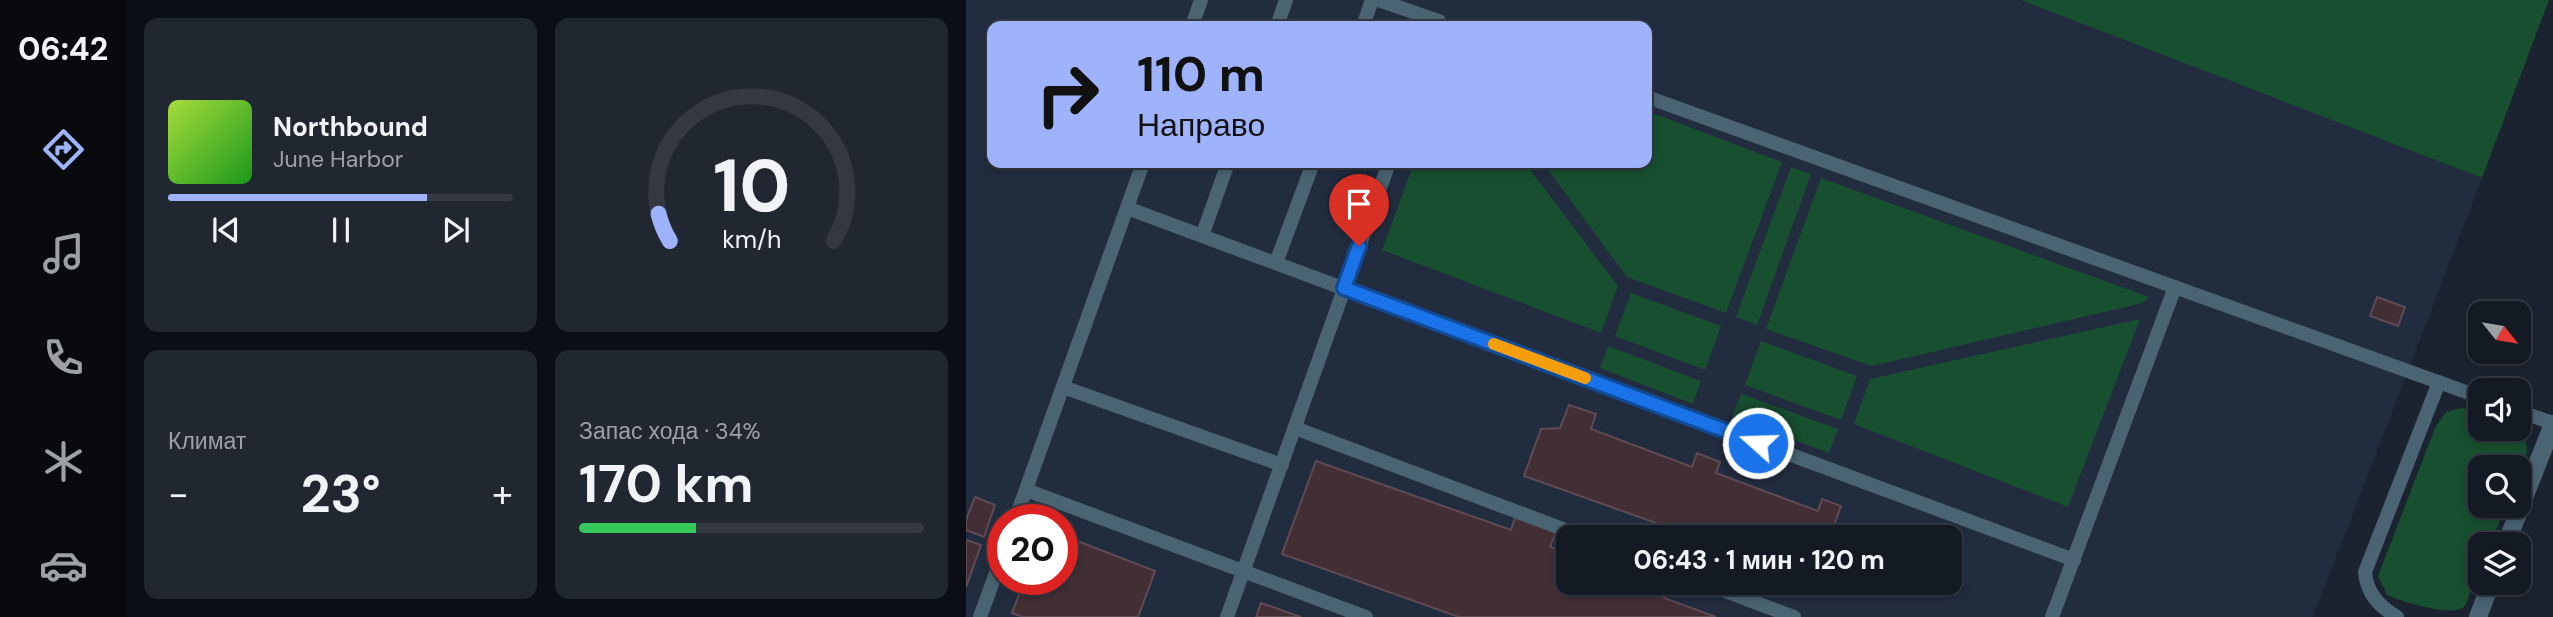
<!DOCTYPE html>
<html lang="ru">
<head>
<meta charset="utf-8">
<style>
	:root { --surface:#141a24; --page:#212731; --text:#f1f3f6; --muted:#9da1a6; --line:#333841; --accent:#9fb3fd }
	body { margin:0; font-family:"DM Sans",sans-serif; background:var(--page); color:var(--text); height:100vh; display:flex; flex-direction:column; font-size:26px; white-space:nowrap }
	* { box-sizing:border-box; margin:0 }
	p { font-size:23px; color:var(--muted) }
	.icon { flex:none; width:38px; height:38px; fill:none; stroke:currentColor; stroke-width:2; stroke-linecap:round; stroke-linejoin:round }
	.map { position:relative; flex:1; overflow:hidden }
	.details { display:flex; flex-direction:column; gap:18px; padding:18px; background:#0b0e14; width:840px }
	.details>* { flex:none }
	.top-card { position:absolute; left:21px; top:21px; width:665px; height:147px; border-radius:14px; box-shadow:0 4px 10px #0003,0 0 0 2px var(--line); background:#9fb3fd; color:#111; overflow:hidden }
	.needle { width:46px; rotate:120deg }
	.controls { position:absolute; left:1502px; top:301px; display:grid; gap:14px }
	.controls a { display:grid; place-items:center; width:63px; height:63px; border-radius:14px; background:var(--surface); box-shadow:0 4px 10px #0003,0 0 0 2px var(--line); font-size:35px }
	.speed { position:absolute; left:21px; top:504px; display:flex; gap:14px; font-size:35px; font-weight:700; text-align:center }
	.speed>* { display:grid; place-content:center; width:91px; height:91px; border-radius:50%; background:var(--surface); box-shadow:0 4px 10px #0003,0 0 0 2px var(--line); line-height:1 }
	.speed .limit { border:10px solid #d22; background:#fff; color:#111 }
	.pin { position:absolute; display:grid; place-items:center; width:60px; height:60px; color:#fff; margin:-72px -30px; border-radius:50% 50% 50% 0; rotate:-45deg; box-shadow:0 0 7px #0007 }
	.pin .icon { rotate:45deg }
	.me { position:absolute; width:77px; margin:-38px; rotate:290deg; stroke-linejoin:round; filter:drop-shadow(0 0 5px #0008) }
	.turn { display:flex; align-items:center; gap:24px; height:147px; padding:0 35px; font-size:32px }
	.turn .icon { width:91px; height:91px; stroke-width:2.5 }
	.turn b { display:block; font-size:49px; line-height:60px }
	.big { font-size:52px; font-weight:700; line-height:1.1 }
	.details .card { flex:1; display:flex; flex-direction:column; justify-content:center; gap:10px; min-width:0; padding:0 24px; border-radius:14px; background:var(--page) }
	.details .dial { align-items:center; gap:0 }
	.dial svg { height:182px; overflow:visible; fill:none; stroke:var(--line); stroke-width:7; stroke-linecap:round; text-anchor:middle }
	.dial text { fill:var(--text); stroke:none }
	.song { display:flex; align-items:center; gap:21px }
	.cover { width:84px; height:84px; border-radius:10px; background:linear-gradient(135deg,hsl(80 70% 55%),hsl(120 70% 35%)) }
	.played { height:7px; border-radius:4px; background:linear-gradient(90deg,var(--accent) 75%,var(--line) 75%) }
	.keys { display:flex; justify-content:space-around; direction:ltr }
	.heat { display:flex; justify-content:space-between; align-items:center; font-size:38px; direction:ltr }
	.charge { height:10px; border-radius:5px; background:linear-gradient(90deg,#34c759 34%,var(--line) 0) }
	.details .tiles { flex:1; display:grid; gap:18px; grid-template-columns:repeat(2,1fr) }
	.trip { position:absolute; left:590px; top:525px; width:406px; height:70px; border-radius:14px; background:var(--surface); box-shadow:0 4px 10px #0003,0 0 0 2px var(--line); font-weight:700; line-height:70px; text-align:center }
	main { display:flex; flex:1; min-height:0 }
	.tab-bar { display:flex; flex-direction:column; width:126px; justify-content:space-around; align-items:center; background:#080a0e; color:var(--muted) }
	.tab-bar .icon { width:49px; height:49px }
	.tab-bar .selected { color:var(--accent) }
	.tab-bar b { font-size:32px; color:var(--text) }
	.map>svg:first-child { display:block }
	.built { fill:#222c3f; fill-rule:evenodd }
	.green { fill:#174f30 }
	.building { fill:#412f35; stroke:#5f4b52; stroke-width:2 }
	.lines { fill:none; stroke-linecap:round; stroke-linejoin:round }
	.lane { stroke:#4a6473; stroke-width:14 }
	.street { stroke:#4a6473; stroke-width:18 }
	.route-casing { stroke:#114b97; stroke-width:18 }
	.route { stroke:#1a73e8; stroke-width:12 }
	.slow { stroke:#f59e0b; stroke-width:12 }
</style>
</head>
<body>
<main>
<nav class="tab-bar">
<b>06:42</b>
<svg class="icon selected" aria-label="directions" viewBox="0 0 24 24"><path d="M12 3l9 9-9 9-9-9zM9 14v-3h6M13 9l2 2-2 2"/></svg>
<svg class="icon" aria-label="music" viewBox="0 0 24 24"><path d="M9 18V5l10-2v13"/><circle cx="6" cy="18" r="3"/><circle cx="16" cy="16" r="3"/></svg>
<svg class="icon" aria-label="phone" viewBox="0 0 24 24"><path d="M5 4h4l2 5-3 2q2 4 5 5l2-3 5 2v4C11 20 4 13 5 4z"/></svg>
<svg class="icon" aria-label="climate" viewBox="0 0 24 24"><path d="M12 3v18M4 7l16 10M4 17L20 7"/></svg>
<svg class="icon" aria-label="car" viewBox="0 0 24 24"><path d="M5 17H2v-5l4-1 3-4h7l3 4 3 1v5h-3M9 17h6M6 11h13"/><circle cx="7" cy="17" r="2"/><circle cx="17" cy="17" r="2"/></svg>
</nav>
<section class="details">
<div class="tiles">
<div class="card">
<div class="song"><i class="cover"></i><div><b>Northbound</b><p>June Harbor</p></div></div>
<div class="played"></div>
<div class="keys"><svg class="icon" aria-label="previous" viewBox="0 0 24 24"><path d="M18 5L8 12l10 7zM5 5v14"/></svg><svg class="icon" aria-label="pause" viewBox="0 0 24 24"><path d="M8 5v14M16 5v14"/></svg><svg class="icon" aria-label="next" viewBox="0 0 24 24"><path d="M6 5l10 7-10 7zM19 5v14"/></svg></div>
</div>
<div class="card dial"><svg viewBox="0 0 100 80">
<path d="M14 69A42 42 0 1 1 86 69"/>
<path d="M14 69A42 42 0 0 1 9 57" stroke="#9fb3fd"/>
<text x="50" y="56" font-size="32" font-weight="700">10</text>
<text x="50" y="72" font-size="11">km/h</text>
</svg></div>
<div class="card"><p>Климат</p>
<div class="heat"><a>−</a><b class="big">23°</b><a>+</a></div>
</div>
<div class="card"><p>Запас хода · 34%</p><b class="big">170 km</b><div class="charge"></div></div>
</div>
</section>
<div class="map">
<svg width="1587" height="617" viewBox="0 0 1587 617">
	<rect width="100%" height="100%" fill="#1b2330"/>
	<path class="built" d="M0,0H1058L1516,178L1347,617H0ZM26,26H681V163H26ZM37,520H96V579H37ZM602,537H984V583H602Z"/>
	<g class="green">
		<polygon points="1055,0 1583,0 1516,178"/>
		<polygon points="681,111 816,162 760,313 661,277 577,163 681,163"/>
		<polygon points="448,163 559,163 652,286 635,333 416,250"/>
		<polygon points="825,167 845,174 791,325 770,317"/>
		<polygon points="855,178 1183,297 1177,303 906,366 800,329"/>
		<polygon points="665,293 755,326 739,370 649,336"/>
		<polygon points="1174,319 1102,507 888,424 904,379"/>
		<polygon points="795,341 891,376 875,420 779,385"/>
		<polygon points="642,346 735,381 727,404 634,368"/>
		<polygon points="775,394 872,429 863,453 766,417"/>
		<path d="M1495,408L1514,412V429H1552C1567,447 1560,458 1552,477V467H1514V506H1540L1524,544H1514C1514,563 1512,575 1504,592C1503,596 1501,603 1498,607C1483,617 1439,602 1421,595L1412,576L1469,428L1480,412Z"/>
	</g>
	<g class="building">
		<polygon points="1411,297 1439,307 1432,326 1404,316"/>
		<polygon points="603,405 630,414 625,429 726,467 731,453 754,462 750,473 852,511 856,499 875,506 864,537 688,537 693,524 558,476 575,429 594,428"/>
		<polygon points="350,461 545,530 550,514 591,529 584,547 602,554 602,583 703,583 698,598 750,617 493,617 316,554"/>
		<polygon points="9,497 29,505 18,537 0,530 0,520"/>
		<polygon points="96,535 189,571 172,617 57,617 46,613 59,579 96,579"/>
		<polygon points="0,540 15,545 0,587"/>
		<polygon points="295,603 335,617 290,617"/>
	</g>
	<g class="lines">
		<g class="lane">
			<polyline points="412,0 473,21"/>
			<polyline points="226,26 235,0"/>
			<polyline points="311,26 320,0"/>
			<polyline points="397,26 406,0"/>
			<polyline points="681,97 1514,397"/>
			<polyline points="161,208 1108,560"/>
			<polyline points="236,236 262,163"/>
			<polyline points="310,263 347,163"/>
			<polyline points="97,387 316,465"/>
			<polyline points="1552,411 1587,423"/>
			<polyline points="329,428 618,537"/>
			<polyline points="60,490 400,617"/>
			<polyline points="49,520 177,163"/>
			<polyline points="738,583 828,617"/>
			<polyline points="14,617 37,554"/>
			<polyline points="261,617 423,163"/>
			<polyline points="1086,617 1209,287"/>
			<path d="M1431,617C1413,606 1401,594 1399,572L1473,382"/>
		</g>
		<g class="street">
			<polyline points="1540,544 1587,424"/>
			<polyline points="1512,617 1525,583"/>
		</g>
	</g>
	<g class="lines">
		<defs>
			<polyline id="route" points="393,246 378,288 792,443"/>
		</defs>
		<use href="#route" class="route-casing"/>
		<use href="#route" class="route"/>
		<polyline class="slow" points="528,344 619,378"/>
	</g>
</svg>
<div class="controls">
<a><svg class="needle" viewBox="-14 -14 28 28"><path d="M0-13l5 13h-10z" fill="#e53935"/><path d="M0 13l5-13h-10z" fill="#9da1a6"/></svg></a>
<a><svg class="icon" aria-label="sound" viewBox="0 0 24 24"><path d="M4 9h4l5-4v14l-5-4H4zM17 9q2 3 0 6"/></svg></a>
<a><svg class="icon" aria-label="search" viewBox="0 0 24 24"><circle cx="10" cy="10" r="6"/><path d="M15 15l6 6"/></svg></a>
<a><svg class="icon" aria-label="layers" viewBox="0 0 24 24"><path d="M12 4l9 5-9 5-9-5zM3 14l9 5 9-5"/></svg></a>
</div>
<div class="speed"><div class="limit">20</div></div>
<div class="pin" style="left:393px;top:246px;background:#d93025"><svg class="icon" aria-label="arrive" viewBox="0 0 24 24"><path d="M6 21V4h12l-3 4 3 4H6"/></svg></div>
<svg class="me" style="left:792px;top:443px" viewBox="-20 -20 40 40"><circle r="17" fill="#1a73e8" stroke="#fff" stroke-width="3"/><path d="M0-11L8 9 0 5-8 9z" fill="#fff"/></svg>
<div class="trip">06:43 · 1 мин · 120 m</div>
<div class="top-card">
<div class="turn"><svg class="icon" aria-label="right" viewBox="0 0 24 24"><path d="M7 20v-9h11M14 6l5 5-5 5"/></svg><div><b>110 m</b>Направо</div></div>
</div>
</div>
</main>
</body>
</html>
